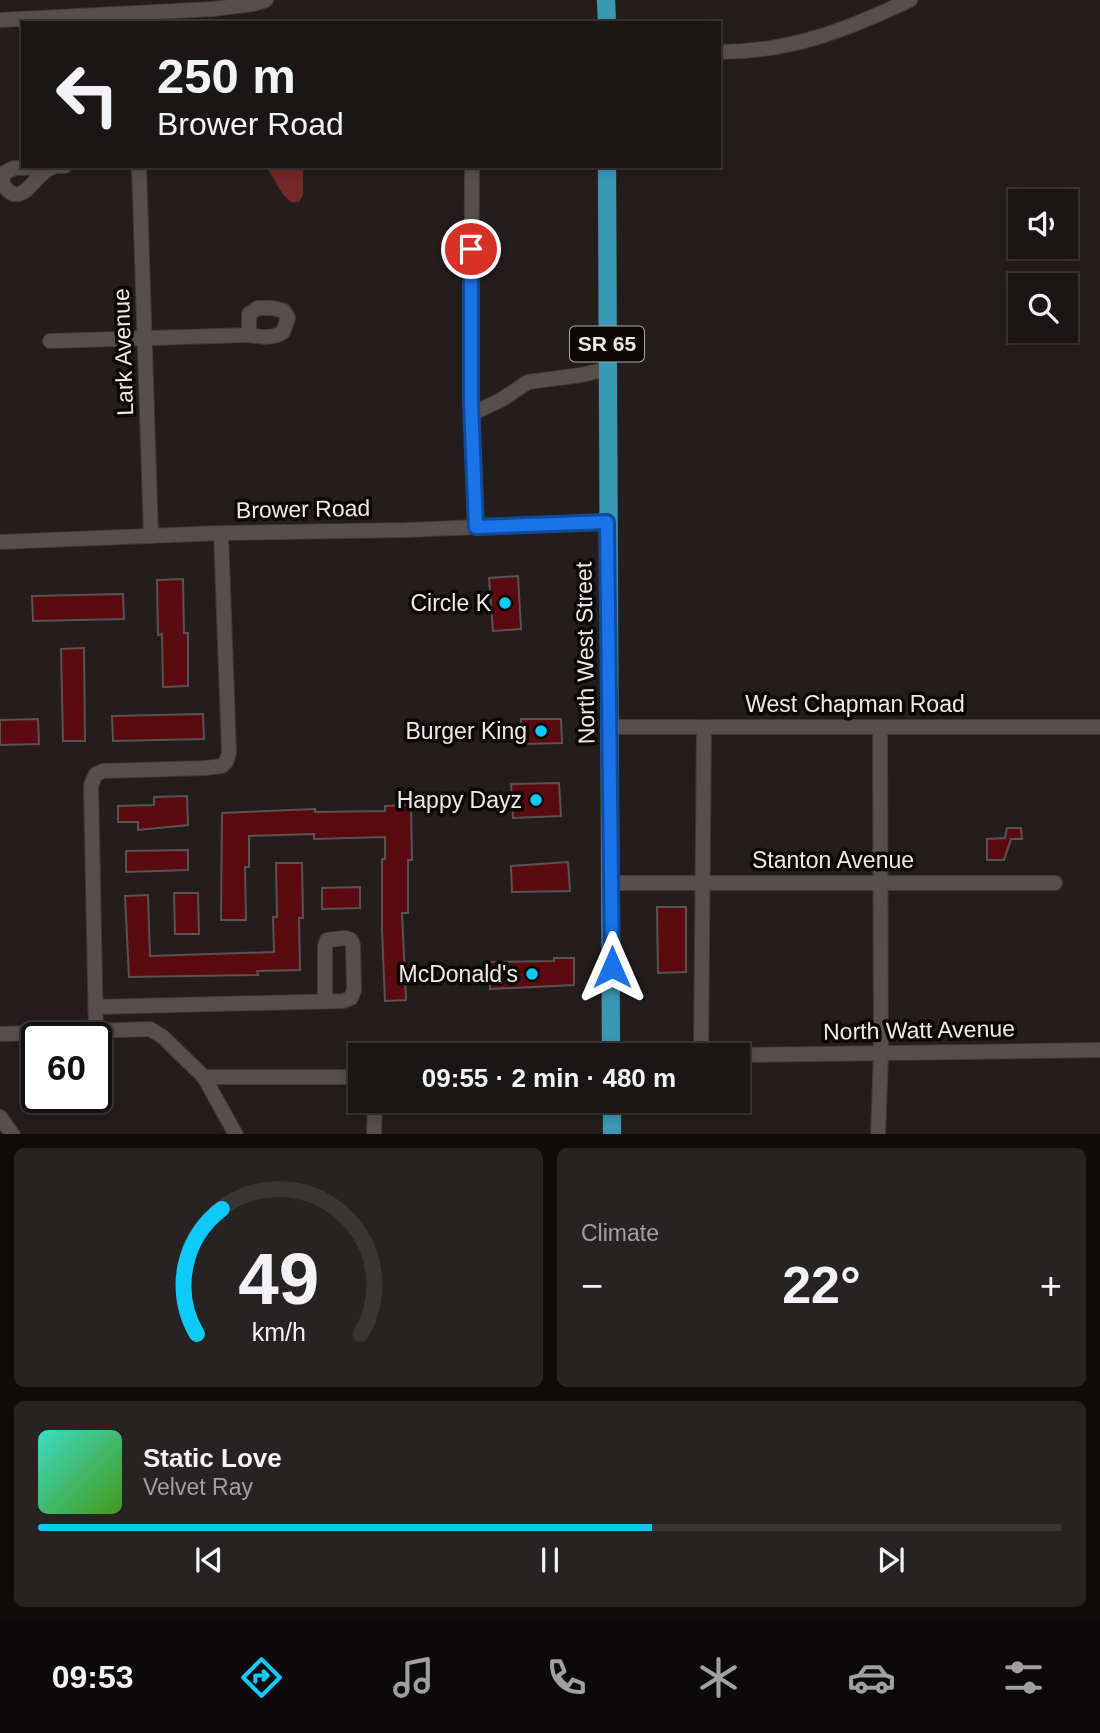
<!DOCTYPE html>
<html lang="en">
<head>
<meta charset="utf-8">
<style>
	:root { --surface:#1b1616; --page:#282323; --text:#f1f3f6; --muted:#a09fa1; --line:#393535; --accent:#0ccafa }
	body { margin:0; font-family:Arial,sans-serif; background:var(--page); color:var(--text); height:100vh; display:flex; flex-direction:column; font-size:26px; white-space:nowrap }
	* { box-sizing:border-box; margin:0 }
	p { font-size:23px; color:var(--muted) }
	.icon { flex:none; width:38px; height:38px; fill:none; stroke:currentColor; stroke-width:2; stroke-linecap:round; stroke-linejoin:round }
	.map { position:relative; height:1134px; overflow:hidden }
	.drawer { display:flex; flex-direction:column; gap:14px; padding:14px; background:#0f0c0c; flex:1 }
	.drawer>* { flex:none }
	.top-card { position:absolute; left:21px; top:21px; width:700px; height:147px; border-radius:0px; box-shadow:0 4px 10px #0003,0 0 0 2px var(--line); background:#1b1616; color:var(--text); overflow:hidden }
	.fabs { position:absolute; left:1008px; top:189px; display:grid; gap:14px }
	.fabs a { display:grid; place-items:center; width:70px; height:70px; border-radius:0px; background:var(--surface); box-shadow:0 4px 10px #0003,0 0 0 2px var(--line); font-size:35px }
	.speed { position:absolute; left:21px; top:1022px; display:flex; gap:14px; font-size:35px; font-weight:700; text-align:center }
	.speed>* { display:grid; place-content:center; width:91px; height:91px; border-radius:50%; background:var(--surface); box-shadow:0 4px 10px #0003,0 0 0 2px var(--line); line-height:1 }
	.speed .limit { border:4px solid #111; border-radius:10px; background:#fff; color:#111 }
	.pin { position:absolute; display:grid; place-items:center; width:60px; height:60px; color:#fff; margin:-30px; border:4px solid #fff; border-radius:50%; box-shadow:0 2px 7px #0007 }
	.me { position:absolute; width:77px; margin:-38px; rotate:0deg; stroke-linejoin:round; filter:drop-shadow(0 0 5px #0008) }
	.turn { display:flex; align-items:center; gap:24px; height:147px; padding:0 21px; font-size:32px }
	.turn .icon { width:91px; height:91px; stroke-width:2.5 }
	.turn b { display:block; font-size:49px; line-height:60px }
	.big { font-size:52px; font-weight:600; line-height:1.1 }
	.drawer .card { flex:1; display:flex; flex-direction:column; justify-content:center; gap:10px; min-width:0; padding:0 24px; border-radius:10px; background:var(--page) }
	.drawer .dial { align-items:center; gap:0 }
	.dial svg { height:182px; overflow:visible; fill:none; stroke:var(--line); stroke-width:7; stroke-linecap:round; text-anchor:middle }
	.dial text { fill:var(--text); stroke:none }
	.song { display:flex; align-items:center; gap:21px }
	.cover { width:84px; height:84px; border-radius:10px; background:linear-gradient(135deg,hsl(170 70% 55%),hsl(100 70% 35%)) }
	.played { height:7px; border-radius:4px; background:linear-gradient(90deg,var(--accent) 60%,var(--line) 60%) }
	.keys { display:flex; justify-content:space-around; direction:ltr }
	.heat { display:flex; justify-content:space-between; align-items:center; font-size:38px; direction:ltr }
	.drawer .tiles { flex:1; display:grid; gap:14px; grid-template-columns:1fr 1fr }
	.card:last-child { grid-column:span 2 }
	.trip { position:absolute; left:348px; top:1043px; width:402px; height:70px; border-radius:0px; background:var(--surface); box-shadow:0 4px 10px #0003,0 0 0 2px var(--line); font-weight:600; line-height:70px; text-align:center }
	.menu { display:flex; height:112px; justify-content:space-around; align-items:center; background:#0b0909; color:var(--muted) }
	.menu .icon { width:49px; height:49px }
	.menu .active { color:var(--accent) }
	.menu b { font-size:32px; color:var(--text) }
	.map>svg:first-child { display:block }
	.water { fill:#762828 }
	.building { fill:#590b10; stroke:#595251; stroke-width:2 }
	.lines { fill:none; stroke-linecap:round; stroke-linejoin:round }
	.minor-casing { stroke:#3f3939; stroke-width:16 }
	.major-casing { stroke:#3f3939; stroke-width:19 }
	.minor { stroke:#564f4e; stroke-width:14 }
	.major { stroke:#3998b3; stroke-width:18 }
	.route-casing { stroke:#114b97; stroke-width:18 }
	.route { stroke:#1a73e8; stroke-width:12 }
	.poi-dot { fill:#0ccafa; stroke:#0b0808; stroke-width:2.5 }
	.labels { text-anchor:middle; stroke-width:7; stroke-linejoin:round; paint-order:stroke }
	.shield { fill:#0b0808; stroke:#aba6a6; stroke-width:2 }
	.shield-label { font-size:21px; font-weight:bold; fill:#efeaea }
	.street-label { font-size:23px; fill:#efeaea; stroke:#0b0808 }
	.poi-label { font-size:23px; fill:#efeaea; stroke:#0b0808; text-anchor:end }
</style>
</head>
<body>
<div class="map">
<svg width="1100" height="1135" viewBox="0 0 1100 1135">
	<rect width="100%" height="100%" fill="#241d1d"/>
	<path class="water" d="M265,166H303V195L299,202H291C279,194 275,177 265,166Z"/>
	<g class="building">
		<polygon points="518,576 521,629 493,631 489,578"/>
		<polygon points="183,579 184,633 188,633 188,686 163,687 162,634 158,635 157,580"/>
		<polygon points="123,594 124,619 33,621 32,596"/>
		<polygon points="84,648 85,741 63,741 61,649"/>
		<polygon points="203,714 204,739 113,741 112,716"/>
		<polygon points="38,719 39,744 0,745 0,720"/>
		<polygon points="521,719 561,719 562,743 521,744"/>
		<polygon points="559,783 561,816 513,818 511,784"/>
		<polygon points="187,796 188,825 138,830 138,822 118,822 118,806 154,805 154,797"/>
		<polygon points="411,805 412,860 408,860 408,913 402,913 406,1000 385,1001 382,930 382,859 385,859 385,837 314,839 314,834 249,836 249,867 245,867 246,920 221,920 222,813 315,809 315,812 385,811 385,806"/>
		<polygon points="1007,828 1021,828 1022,839 1011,839 1004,860 987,860 987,839 1005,838"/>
		<polygon points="188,850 188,870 126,872 126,851"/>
		<polygon points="568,862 570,891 512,892 511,866"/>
		<polygon points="276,863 302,863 303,918 299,918 300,970 257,971 258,975 129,977 125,896 148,895 150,956 274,952 273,917 277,917"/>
		<polygon points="360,887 360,908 322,909 322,888"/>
		<polygon points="174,893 198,893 199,934 175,934"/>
		<polygon points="657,907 686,907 686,972 658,973"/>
		<polygon points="554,958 574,958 574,985 490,989 490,962 554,961"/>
		<rect x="691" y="1101" width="24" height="11"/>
	</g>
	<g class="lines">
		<defs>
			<g id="minor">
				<polyline points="0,20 213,9 253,4 266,0"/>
				<path d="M719,52C791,52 846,30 910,0"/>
				<polyline points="139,166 151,536"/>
				<polyline points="472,166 471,402 476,527"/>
				<path d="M52,167L14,168L4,173L2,183C22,214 34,172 53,167C54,166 63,166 65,166"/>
				<path d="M258,308H273L284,311L288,318L283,332C273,339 261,337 249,335V314Z"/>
				<polyline points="50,341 249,335"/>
				<polyline points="471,414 501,400 528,382 581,375 607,369"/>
				<polyline points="0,542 221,533 406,530 607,522"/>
				<polyline points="611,727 1100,727"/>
				<polyline points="612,883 1055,883"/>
				<polyline points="95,1007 343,1001 351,998 354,990 353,945 351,940 345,938 327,940 325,946 325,1001"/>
				<polyline points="96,1031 91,785 96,774 103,771 205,768 222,766 226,762 229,753 221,533"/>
				<polyline points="0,1034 150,1029 163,1037 204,1077 236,1135"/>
				<polyline points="701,1055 704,727"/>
				<polyline points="738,1055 1100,1050"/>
				<polyline points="204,1077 360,1077"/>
				<polyline points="0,1117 13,1135"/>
				<polyline points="374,1135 375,1101"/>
				<polyline points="878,1135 881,1054 880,727"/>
			</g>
			<g id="major">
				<polyline points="606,0 607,23"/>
				<polyline points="607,166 611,1055"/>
				<polyline points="612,1101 612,1135"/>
			</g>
		</defs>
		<use href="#minor" class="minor-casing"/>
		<use href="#major" class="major-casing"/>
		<use href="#minor" class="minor"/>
		<use href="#major" class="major"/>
	</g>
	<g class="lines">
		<defs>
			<polyline id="route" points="471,249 471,402 476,527 607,522 612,967"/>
		</defs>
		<use href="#route" class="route-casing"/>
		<use href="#route" class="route"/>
	</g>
	<g class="poi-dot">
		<circle cx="505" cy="603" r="7"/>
		<circle cx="541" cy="731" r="7"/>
		<circle cx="536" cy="800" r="7"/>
		<circle cx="532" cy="974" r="7"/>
	</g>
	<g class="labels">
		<rect class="shield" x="570" y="326.5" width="74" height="35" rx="5"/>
		<g class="shield-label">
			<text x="607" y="351">SR 65</text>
		</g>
		<g class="street-label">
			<text transform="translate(123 352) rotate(-92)" y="8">Lark Avenue</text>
			<text transform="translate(303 509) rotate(-1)" y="8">Brower Road</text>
			<text transform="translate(585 653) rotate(-91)" y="8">North West Street</text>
			<text x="855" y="712">West Chapman Road</text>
			<text x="833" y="868">Stanton Avenue</text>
			<text transform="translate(919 1030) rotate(-1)" y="8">North Watt Avenue</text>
		</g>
		<g class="poi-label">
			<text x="491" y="611">Circle K</text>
			<text x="527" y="739">Burger King</text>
			<text x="522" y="808">Happy Dayz</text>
			<text x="518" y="982">McDonald's</text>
		</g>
	</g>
</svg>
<div class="fabs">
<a><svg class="icon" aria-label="sound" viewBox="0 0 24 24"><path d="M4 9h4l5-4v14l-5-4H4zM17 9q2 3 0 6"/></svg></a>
<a><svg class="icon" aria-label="search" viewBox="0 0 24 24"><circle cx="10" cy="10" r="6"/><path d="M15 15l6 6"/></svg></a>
</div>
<div class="speed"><div class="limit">60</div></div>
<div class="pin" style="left:471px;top:249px;background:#d93025"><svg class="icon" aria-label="arrive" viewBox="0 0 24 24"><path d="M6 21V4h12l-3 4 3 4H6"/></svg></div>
<svg class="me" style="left:612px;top:967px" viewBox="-20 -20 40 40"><path d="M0-17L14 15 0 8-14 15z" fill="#1a73e8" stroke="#fff" stroke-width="4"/></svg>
<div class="trip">09:55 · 2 min · 480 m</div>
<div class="top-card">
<div class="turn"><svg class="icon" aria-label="left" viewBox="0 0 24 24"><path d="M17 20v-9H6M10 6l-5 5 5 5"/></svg><div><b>250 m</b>Brower Road</div></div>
</div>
</div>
<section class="drawer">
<div class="tiles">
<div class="card dial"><svg viewBox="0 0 100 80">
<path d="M14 69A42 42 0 1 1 86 69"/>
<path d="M14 69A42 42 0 0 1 25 14" stroke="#0ccafa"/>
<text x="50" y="56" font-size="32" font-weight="700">49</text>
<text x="50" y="72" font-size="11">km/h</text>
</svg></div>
<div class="card"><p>Climate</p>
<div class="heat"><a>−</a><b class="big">22°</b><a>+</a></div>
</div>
<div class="card">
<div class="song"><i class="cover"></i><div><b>Static Love</b><p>Velvet Ray</p></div></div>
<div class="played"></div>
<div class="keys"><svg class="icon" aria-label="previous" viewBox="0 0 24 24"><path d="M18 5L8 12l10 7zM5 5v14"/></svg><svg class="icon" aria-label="pause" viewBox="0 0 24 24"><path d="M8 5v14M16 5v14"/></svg><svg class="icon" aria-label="next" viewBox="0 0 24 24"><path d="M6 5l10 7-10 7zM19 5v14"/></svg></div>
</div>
</div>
</section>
<nav class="menu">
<b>09:53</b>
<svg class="icon active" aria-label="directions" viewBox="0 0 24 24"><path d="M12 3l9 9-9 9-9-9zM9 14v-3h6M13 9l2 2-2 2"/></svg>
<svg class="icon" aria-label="music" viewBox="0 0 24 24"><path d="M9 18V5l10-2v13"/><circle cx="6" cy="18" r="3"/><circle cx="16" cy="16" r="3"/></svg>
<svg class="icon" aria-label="phone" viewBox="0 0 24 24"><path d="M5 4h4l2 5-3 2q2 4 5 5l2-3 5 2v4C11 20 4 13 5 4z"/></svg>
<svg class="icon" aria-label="climate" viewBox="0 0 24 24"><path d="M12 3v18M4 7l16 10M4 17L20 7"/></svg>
<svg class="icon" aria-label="car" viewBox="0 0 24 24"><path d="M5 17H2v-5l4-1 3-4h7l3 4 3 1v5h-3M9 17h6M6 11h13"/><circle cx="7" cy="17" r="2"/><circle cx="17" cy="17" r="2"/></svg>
<svg class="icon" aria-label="filters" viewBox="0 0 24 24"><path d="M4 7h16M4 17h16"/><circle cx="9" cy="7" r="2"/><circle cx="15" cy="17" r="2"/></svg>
</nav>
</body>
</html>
